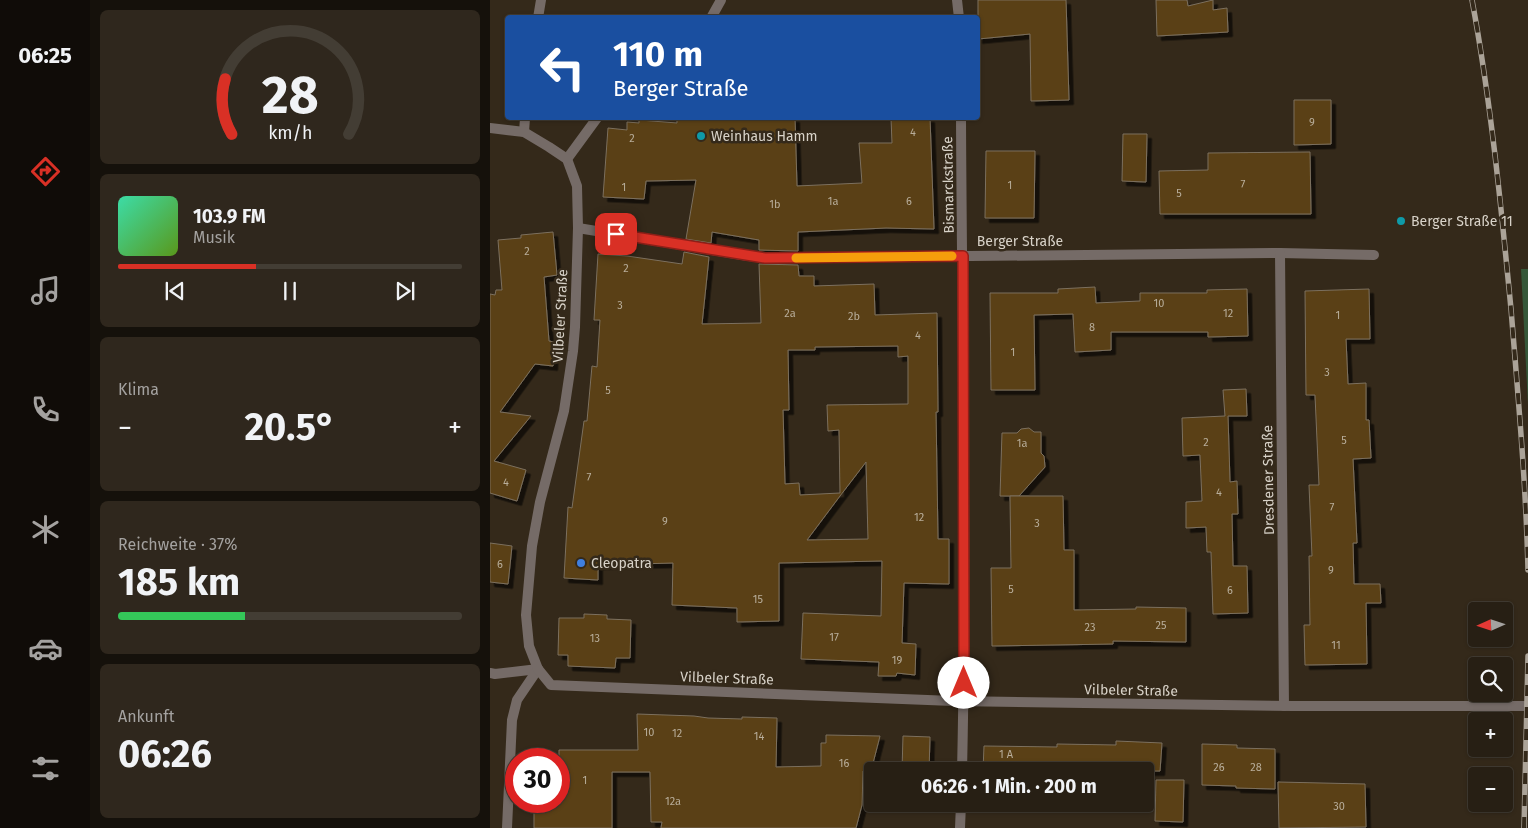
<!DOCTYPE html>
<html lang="de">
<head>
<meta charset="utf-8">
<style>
	:root { --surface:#271f14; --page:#2f271d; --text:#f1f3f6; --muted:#a4a2a0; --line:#433d34; --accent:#d93025 }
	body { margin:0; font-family:"Fira Sans",sans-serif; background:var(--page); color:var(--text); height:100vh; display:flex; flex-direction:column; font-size:19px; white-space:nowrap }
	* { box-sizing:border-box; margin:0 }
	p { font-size:16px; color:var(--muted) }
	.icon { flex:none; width:28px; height:28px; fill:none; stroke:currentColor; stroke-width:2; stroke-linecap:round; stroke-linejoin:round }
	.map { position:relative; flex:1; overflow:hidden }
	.side { display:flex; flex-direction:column; gap:10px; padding:10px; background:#15110b; width:400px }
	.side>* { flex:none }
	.banner { position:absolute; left:15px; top:15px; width:475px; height:105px; border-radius:5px; box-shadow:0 1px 4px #0004,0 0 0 1px var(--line); background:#1a4fa0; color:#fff; overflow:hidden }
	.needle { width:32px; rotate:267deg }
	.buttons { position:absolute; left:978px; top:602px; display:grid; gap:10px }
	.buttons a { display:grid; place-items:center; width:45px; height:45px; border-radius:5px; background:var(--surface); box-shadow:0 1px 4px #0004,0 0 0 1px var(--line); font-size:25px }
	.speed { position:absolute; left:15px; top:748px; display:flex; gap:10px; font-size:25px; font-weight:700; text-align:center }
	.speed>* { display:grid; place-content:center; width:65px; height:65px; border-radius:50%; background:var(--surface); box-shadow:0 1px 4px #0004,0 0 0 1px var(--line); line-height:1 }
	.speed .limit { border:8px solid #d22; background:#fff; color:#111 }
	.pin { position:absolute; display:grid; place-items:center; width:42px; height:42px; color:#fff; margin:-21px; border-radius:10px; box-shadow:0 2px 8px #0006 }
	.me { position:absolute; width:55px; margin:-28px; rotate:0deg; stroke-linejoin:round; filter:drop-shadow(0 0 4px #0008) }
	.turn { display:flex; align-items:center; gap:18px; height:105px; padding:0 25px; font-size:22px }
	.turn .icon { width:65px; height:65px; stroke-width:2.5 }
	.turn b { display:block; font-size:35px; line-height:42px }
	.big { font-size:38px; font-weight:700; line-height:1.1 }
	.side .widget { flex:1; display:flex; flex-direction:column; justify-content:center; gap:8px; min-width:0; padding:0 18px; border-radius:8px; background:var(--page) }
	.side .dial { align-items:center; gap:0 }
	.dial svg { height:130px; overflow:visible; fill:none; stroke:var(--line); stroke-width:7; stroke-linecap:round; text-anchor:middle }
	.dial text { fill:var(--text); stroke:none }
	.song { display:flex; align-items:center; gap:15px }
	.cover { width:60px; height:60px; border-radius:8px; background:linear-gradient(135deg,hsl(160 70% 55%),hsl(90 70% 35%)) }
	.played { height:5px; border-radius:2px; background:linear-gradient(90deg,var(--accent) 40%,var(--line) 40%) }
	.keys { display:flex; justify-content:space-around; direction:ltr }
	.heat { display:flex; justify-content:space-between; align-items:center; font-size:28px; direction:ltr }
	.charge { height:8px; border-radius:4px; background:linear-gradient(90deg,#34c759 37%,var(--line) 0) }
	.trip { position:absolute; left:374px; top:762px; width:290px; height:50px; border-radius:5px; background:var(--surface); box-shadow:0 1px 4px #0004,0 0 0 1px var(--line); font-weight:700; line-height:50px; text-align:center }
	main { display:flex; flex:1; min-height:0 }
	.tabs { display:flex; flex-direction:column; width:90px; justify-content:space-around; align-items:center; background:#100c08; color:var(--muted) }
	.tabs .icon { width:35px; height:35px }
	.tabs .selected { color:var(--accent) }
	.tabs b { font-size:22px; color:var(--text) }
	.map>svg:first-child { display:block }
	.green { fill:#365739 }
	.building { fill:#5a3f12; stroke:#7c705f; fill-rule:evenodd; filter:url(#shadow) }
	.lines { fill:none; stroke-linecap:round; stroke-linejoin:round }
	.minor { stroke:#756b67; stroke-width:10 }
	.tertiary { stroke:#756b67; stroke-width:10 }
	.rail-casing { stroke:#aba398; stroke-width:5.5 }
	.rail { stroke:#34291a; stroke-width:4; stroke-dasharray:11; stroke-linecap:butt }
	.route-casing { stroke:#8d1f18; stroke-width:12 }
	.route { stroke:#d93025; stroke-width:9 }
	.slow { stroke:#f59e0b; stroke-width:9 }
	.culture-dot { fill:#0f9aa8; stroke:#34291a; stroke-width:2 }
	.shop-dot { fill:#3f7fe0; stroke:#34291a; stroke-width:2 }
	.labels { text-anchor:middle; stroke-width:5; stroke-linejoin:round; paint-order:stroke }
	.number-label { font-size:11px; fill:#b8ad9a }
	.poi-label { font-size:14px; fill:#d8d2c8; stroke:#34291a; text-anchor:start }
	.street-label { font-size:14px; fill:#d8d2c8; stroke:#34291a }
</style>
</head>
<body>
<main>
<nav class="tabs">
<b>06:25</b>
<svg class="icon selected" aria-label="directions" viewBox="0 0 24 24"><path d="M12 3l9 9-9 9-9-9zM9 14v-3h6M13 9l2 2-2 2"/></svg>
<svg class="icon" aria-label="music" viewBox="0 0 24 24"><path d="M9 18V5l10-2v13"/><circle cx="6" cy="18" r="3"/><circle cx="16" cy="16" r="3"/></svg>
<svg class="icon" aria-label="phone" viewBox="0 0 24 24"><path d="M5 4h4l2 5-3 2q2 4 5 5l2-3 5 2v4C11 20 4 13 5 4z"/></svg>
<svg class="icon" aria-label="climate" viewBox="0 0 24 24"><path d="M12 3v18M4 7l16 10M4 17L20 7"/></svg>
<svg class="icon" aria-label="car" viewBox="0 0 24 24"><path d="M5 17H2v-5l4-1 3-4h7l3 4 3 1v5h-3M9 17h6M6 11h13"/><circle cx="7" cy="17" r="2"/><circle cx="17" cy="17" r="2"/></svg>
<svg class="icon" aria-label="filters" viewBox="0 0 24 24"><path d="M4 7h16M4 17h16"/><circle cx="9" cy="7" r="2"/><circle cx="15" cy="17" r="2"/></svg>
</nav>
<section class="side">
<div class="widget dial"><svg viewBox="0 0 100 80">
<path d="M14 69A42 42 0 1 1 86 69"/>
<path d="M14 69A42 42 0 0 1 10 35" stroke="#d93025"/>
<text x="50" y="56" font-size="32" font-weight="700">28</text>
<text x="50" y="72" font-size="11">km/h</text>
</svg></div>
<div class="widget">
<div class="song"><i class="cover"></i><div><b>103.9 FM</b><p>Musik</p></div></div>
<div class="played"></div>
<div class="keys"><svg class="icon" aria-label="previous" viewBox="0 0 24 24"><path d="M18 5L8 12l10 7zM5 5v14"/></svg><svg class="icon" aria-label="pause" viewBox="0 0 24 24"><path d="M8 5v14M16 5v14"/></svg><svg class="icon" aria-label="next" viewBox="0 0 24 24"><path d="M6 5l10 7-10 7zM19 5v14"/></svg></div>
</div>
<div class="widget"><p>Klima</p>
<div class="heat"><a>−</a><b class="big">20.5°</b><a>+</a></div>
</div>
<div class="widget"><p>Reichweite · 37%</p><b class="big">185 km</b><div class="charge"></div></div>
<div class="widget"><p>Ankunft</p><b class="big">06:26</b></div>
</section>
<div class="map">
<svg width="1038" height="828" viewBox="0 0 1038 828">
	<defs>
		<filter id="shadow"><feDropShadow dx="4.5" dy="4.5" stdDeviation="0" flood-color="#0009"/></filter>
	</defs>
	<rect width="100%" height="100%" fill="#34291a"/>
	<polygon class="green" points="1031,269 1038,269 1038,405"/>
	<g class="building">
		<polygon points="488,0 576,0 579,100 541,101 540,34 488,39"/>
		<polygon points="666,0 697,0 698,6 723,0 723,10 737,8 738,32 667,36"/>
		<polygon points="804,100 841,100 841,144 804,145"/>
		<polygon points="233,118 305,118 307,186 372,183 369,143 402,143 401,118 440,118 444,229 396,228 308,232 308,251 269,250 269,240 222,232 221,243 196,239 206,180 156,181 154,199 113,197 118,128 137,130 137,122 149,123 149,120 187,123 187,120 233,119"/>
		<polygon points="633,134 657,134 656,182 632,181"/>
		<polygon points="496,151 545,151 544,218 495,218"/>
		<polygon points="820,152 821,214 670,214 669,171 718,170 718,153"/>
		<polygon points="63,232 67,275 54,277 59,341 64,342 63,366 45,364 10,412 41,416 4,461 36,470 27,501 0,493 0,294 5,295 6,290 12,290 8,240 31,238 31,235"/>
		<path d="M194,252L219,257L212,324L271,323L269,264L308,265L309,276H324V286L384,284L385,315L447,313L448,412H446L448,539H459V584L414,583L412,643L426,644L425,675L407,673L406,676H388L389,662L311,659L313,613L391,616L392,561L289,563V621L247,622V608L182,605L183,563L108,565V580L74,578L78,507L82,508L94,421H97L102,366L107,367L110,320H104L108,254L137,256L192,264ZM408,346V357L418,356V404L337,405L338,431L349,430L350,493L310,495L309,483L295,484L293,410H299L298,350H325V347ZM376,462L378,539L317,540L350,496Z"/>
		<polygon points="605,287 606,303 650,301 650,293 717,293 717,290 757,289 758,336 718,337 718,332 621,332 621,350 585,352 583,314 544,315 545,390 501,390 500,293 568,293 568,289"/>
		<polygon points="879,289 880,339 856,339 858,384 876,383 876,420 879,420 881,458 863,459 867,543 863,543 864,584 890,584 891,603 876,603 877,664 815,665 814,625 820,625 819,556 822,556 819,485 829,485 825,395 816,395 815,291"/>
		<polygon points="756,389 757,416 738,416 740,482 747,481 748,514 742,514 743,566 757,566 758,613 723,614 721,552 717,552 716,527 696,528 696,502 712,501 710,455 693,456 692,418 735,416 733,390"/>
		<polygon points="539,428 544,432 551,432 551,453 554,456 555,467 529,496 510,496 512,433 527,433 531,429"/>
		<polygon points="520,496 573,496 574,550 584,550 584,610 646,609 646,607 696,608 696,642 623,641 623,644 502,646 501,568 521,568"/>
		<polygon points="0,543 22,546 18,584 0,582"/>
		<polygon points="94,614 117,615 117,619 141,620 140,658 126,658 125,668 78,666 78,655 68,655 69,618 94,618"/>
		<polygon points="147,714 204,716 218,718 252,719 252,717 287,718 286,767 331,766 331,743 336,743 336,735 390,736 381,771 373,771 372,805 366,828 171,828 172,822 161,822 160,772 122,772 122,828 44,828 44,804 50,804 50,801 69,801 69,750 148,750"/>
		<polygon points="413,736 440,737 439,771 412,771"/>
		<polygon points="626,741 672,743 670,771 493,771 494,746 567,747 567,744 626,745"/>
		<polygon points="712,744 747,745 747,748 785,749 785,789 746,788 746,786 712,785"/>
		<polygon points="666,780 694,780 693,822 665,821"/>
		<polygon points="788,782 875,784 876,827 789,828"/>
	</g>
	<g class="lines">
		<g class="minor">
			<polyline points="467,0 469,18"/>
			<polyline points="48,18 51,0"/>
			<polyline points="221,18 231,0"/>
			<path d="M471,118C472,335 477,553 472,771"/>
			<polyline points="34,132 35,118"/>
			<polyline points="77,159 107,118"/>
			<polyline points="88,228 258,256 290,258 790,253 884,255"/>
			<polyline points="790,253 794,706"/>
			<polyline points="0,673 5,674 48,669"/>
			<polyline points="17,828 22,720 27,700 48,669"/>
			<polyline points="470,828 471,804"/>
		</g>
		<polyline class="tertiary" points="0,128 34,132 59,147 77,159 87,186 88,228 85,327 83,351 74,411 50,502 42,546 36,615 39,646 48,669 61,685 463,701 803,706 1038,706"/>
		<defs>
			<g id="rail">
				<path d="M982,0C1001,102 1011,206 1021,309C1028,396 1036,483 1038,570"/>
				<polyline points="1034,828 1038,656"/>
			</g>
		</defs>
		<use href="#rail" class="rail-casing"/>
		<use href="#rail" class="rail"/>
	</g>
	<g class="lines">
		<defs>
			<polyline id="route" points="126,234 275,258 473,256 474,683"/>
		</defs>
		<use href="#route" class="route-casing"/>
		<use href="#route" class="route"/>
		<polyline class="slow" points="306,258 462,256"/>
	</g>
	<g class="culture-dot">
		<circle cx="211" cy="136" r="5"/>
		<circle cx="911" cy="221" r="5"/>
	</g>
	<circle class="shop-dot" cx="91" cy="563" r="5"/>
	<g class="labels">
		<g class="number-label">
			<text x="822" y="126">9</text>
			<text x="423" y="136">4</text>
			<text x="142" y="142">2</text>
			<text x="753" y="188">7</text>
			<text x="520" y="189">1</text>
			<text x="134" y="191">1</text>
			<text x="689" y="197">5</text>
			<text x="343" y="205">1a</text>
			<text x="419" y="205">6</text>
			<text x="285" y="208">1b</text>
			<text x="37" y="255">2</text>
			<text x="136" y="272">2</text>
			<text x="669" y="307">10</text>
			<text x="130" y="309">3</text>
			<text x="300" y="317">2a</text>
			<text x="738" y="317">12</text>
			<text x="848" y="319">1</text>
			<text x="364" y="320">2b</text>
			<text x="602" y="331">8</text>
			<text x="428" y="339">4</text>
			<text x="523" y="356">1</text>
			<text x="837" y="376">3</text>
			<text x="118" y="394">5</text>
			<text x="854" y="444">5</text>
			<text x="716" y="446">2</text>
			<text x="532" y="447">1a</text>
			<text x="99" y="481">7</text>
			<text x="16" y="486">4</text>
			<text x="729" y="496">4</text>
			<text x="842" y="511">7</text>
			<text x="429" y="521">12</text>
			<text x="175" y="525">9</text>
			<text x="547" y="527">3</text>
			<text x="10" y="568">6</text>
			<text x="841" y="574">9</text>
			<text x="521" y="593">5</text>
			<text x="740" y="594">6</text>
			<text x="268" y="603">15</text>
			<text x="671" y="629">25</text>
			<text x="600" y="631">23</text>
			<text x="344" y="641">17</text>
			<text x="105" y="642">13</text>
			<text x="846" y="649">11</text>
			<text x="407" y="664">19</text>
			<text x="159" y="736">10</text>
			<text x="187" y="737">12</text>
			<text x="269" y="740">14</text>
			<text x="516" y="758">1 A</text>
			<text x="354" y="767">16</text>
			<text x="729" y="771">26</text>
			<text x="766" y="771">28</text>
			<text x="95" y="784">1</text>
			<text x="183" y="805">12a</text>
			<text x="849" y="810">30</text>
		</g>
		<g class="poi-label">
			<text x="221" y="141">Weinhaus Hamm</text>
			<text x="921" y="226">Berger Straße 11</text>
			<text x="101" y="568">Cleopatra</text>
		</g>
		<g class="street-label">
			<text transform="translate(458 185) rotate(-91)" y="5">Bismarckstraße</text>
			<text x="530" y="246">Berger Straße</text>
			<text transform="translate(70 316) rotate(-87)" y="5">Vilbeler Straße</text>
			<text transform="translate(778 480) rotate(-91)" y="5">Dresdener Straße</text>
			<text transform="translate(237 678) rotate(2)" y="5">Vilbeler Straße</text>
			<text transform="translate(641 690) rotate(1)" y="5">Vilbeler Straße</text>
		</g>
	</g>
</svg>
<div class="buttons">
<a><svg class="needle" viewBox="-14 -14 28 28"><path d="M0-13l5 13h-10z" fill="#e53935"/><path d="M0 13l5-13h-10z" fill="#a4a2a0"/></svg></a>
<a><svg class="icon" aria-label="search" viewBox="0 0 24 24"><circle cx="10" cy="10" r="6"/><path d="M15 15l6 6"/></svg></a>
<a>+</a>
<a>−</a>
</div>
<div class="speed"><div class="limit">30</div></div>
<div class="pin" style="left:126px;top:234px;background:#d93025"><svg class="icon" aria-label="arrive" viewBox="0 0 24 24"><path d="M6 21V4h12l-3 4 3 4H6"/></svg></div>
<svg class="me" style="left:474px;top:683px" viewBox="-20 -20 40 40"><circle r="19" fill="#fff"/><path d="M0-13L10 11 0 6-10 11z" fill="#d93025"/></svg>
<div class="trip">06:26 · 1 Min. · 200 m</div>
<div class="banner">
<div class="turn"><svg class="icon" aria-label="left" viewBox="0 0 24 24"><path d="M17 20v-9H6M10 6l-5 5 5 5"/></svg><div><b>110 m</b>Berger Straße</div></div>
</div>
</div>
</main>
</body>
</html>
